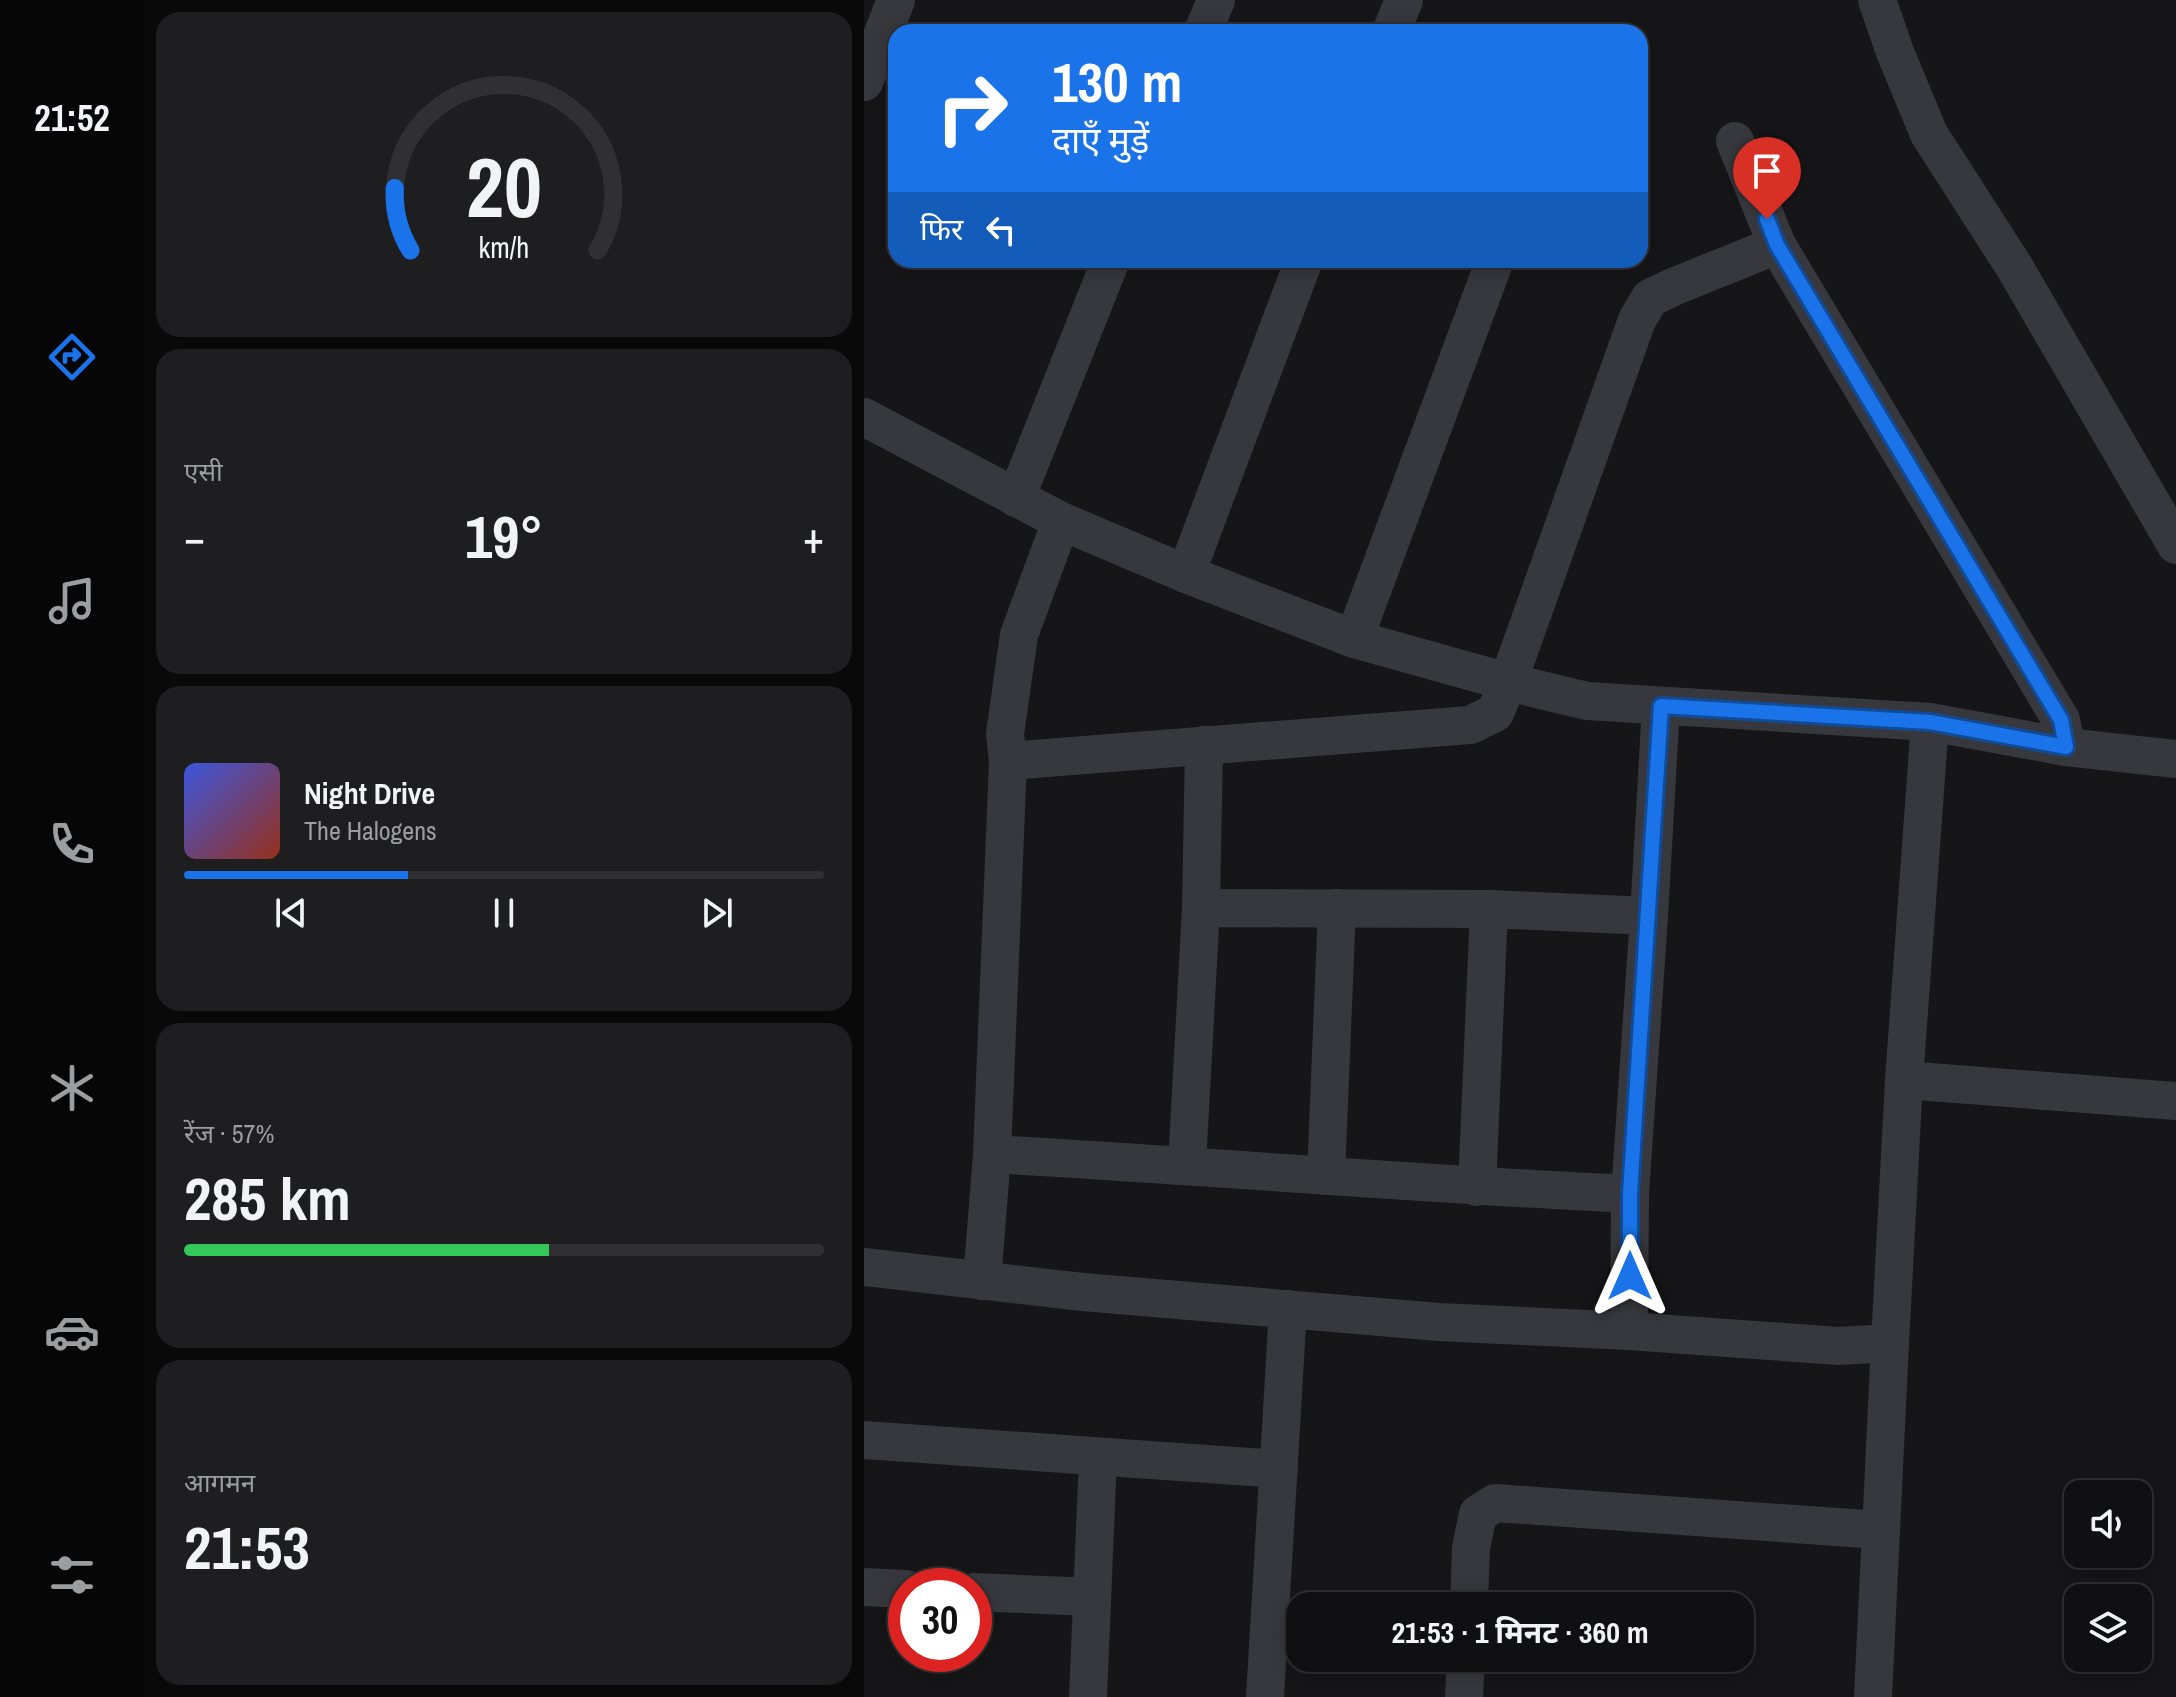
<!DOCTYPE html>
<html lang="hi">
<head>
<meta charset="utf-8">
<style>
	:root { --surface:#101012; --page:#1e1e20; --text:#f1f3f6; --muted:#9c9d9f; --line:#303032; --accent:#1a73e8 }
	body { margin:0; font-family:"Archivo Narrow","Noto Sans Devanagari",sans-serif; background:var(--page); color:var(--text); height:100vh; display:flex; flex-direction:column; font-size:30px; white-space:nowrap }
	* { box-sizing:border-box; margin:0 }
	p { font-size:26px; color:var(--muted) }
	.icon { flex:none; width:44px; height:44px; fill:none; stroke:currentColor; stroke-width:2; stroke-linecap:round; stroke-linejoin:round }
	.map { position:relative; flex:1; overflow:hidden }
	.panel { display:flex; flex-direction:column; gap:12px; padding:12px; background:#09090a; width:720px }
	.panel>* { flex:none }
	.banner { position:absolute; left:24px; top:24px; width:760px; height:244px; border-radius:24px; box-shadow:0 4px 20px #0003,0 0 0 2px var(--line); background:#1a73e8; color:#fff; overflow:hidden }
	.tools { position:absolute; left:1200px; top:1480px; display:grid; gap:16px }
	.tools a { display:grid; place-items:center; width:88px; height:88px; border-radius:16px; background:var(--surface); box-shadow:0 4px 20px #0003,0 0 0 2px var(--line); font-size:40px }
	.speed { position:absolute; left:24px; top:1568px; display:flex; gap:16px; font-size:40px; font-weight:700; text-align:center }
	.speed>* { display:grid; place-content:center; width:104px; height:104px; border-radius:50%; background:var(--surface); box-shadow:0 4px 20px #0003,0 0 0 2px var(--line); line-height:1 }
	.speed .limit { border:12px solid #d22; background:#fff; color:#111 }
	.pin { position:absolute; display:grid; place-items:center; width:68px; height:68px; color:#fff; margin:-82px -34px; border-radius:50% 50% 50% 0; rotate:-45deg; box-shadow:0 0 8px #0007 }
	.pin .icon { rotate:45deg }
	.me { position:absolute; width:88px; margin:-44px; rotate:0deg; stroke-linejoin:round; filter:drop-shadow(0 0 6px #0008) }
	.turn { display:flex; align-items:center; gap:28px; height:168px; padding:0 32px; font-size:36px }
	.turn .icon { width:104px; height:104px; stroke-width:2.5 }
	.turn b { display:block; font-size:56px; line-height:68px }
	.then { display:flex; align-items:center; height:76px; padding:0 32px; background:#0003; gap:16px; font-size:30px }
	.big { font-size:60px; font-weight:700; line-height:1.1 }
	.panel .tile { flex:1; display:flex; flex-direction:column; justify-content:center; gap:12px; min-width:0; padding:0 28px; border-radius:24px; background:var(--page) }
	.panel .dial { align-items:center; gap:0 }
	.dial svg { height:208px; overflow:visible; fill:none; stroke:var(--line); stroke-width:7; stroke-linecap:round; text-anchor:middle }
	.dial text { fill:var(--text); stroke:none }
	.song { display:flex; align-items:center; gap:24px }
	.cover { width:96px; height:96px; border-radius:12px; background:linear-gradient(135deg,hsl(230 70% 55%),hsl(10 70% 35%)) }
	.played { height:8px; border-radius:4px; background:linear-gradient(90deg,var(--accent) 35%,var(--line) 35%) }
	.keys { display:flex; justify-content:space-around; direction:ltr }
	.heat { display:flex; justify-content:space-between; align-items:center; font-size:44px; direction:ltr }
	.charge { height:12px; border-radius:6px; background:linear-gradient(90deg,#34c759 57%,var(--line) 0) }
	.trip { position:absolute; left:422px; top:1592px; width:468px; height:80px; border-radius:24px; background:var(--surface); box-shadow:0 4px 20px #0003,0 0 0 2px var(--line); font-weight:700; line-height:80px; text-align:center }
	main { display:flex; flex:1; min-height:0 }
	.tabs { display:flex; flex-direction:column; width:144px; justify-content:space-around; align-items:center; background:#060607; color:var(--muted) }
	.tabs .icon { width:56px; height:56px }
	.tabs .selected { color:var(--accent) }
	.tabs b { font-size:36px; color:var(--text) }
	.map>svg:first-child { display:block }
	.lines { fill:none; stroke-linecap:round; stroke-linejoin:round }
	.minor { stroke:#37383d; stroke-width:38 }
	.route-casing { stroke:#114b97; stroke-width:20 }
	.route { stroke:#1a73e8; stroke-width:14 }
</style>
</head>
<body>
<main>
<nav class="tabs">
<b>21:52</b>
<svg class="icon selected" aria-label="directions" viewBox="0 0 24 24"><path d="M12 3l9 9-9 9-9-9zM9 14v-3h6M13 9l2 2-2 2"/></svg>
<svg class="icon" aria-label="music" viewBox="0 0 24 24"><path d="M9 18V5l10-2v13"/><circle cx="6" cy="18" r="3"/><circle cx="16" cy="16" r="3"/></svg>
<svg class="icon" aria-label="phone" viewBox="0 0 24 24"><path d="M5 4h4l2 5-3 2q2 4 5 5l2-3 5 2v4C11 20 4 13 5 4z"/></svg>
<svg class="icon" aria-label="climate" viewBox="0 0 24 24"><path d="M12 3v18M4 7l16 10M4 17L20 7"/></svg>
<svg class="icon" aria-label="car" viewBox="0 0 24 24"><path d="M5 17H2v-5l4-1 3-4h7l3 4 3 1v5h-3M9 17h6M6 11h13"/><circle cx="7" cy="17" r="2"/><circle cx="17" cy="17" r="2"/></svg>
<svg class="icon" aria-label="filters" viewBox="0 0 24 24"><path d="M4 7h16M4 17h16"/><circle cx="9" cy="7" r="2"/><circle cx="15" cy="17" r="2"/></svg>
</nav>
<section class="panel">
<div class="tile dial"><svg viewBox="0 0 100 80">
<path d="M14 69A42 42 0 1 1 86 69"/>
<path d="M14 69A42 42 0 0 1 8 45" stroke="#1a73e8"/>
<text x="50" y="56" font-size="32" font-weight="700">20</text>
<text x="50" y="72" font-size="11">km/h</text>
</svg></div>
<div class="tile"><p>एसी</p>
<div class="heat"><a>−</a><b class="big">19°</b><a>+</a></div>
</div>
<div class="tile">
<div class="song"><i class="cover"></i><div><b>Night Drive</b><p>The Halogens</p></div></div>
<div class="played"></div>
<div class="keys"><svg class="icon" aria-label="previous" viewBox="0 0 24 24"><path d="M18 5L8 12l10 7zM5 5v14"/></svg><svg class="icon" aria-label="pause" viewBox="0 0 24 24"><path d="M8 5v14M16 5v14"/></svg><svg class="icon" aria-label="next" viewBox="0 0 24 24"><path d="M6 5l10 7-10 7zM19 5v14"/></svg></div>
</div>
<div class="tile"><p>रेंज · 57%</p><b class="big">285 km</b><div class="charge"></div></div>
<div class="tile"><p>आगमन</p><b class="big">21:53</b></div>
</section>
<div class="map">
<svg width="1312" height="1697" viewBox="0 0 1312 1697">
	<rect width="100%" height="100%" fill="#161618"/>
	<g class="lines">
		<g class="minor">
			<polyline points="1013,0 1031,52 1065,134 1151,268 1312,545"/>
			<polyline points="339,32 352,0"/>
			<polyline points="527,32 540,0"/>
			<polyline points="0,82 32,0"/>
			<polyline points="871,141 913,245"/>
			<polyline points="631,260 490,639 644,682 723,701 1066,722 1202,747 1312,759"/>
			<polyline points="0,417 197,521 322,574 490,639"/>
			<polyline points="152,498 247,260"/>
			<polyline points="322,574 440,260"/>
			<polyline points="144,761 141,734 155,635 197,521"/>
			<polyline points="337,908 340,745"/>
			<polyline points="785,916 797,706"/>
			<polyline points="1040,1080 1312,1101"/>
			<polyline points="323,1165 337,908 625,909 785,916 766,1194 765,1331"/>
			<polyline points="462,1176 473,908"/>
			<polyline points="613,1187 625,909"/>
			<path d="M766,1194C553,1184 341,1166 128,1154L144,761L606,725L631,713L644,682L773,320L786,298L809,287L913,245L1197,720L1202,747"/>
			<polyline points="0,1267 219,1292 575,1322 765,1331 975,1346 1026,1343 1009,1697"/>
			<polyline points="118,1281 128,1154"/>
			<polyline points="1026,1343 1040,1080 1066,722"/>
			<polyline points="0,1440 415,1469"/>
			<polyline points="0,1587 42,1589"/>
			<polyline points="110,1592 228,1597"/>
			<polyline points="605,1606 607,1548 614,1514 631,1503 1016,1530"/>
			<polyline points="224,1697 234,1457"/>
			<polyline points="401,1697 424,1309"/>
			<polyline points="600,1697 602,1658"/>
		</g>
	</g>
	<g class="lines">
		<defs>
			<polyline id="route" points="766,1276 766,1194 797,706 1066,722 1202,747 1197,720 913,245 903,219"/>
		</defs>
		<use href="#route" class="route-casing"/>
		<use href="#route" class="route"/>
	</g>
</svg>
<div class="tools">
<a><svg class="icon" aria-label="sound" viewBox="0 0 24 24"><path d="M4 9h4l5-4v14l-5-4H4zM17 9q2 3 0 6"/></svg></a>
<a><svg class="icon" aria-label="layers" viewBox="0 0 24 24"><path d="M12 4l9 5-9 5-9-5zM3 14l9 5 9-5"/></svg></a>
</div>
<div class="speed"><div class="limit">30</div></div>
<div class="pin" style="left:903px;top:219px;background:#d93025"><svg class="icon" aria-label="arrive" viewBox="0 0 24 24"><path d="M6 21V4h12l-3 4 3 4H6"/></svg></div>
<svg class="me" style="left:766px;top:1276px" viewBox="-20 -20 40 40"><path d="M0-17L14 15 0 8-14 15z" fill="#1a73e8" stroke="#fff" stroke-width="4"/></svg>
<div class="trip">21:53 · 1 मिनट · 360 m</div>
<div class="banner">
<div class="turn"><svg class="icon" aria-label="right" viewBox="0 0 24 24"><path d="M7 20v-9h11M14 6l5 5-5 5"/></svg><div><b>130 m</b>दाएँ मुड़ें</div></div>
<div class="then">फिर<svg class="icon" aria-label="left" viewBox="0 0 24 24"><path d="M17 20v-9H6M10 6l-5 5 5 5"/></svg></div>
</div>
</div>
</main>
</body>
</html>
